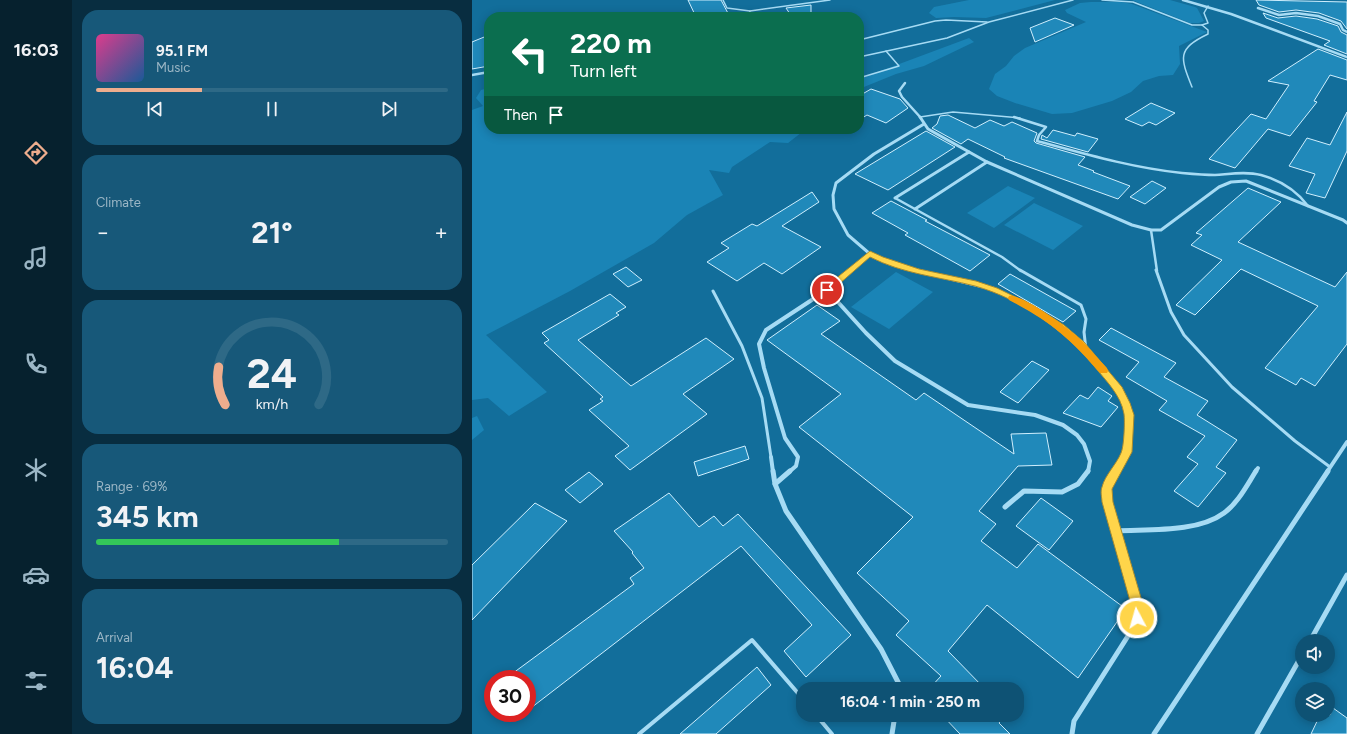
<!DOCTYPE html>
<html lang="en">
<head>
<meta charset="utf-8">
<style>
	:root { --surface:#0e5274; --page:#175879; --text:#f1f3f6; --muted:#9bb6c5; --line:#2e6986; --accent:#eead8d }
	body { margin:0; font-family:Figtree,sans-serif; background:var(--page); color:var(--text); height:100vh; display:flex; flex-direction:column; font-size:15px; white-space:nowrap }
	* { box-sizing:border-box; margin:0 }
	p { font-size:13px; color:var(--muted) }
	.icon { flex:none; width:22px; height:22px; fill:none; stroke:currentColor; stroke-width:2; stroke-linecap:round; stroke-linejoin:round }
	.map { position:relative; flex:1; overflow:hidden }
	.side { display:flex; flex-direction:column; gap:10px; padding:10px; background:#082d40; width:400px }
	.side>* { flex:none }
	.guide { position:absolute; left:12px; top:12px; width:380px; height:122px; border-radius:16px; box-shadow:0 2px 10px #0003; background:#0b6e4f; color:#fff; overflow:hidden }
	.buttons { position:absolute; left:823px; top:634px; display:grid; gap:8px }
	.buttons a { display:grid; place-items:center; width:40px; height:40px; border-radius:50%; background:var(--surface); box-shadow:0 2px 10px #0003; font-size:20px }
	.speed { position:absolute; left:12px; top:670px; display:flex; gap:8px; font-size:20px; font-weight:700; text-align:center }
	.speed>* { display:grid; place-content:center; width:52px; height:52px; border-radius:50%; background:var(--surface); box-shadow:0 2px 10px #0003; line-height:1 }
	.speed .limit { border:6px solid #d22; background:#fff; color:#111 }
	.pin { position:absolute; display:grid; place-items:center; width:34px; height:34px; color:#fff; margin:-17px; border:2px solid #fff; border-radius:50%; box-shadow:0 1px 4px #0007 }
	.me { position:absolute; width:44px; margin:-22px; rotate:354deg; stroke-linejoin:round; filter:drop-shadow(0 0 3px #0008) }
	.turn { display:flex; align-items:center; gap:14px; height:84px; padding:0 20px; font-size:18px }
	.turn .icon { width:52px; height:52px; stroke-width:2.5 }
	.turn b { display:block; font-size:28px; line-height:34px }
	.then { display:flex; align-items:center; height:38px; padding:0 20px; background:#0003; gap:8px; font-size:15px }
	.big { font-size:30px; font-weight:700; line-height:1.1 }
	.side .tile { flex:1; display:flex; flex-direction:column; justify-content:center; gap:6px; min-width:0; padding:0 14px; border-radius:16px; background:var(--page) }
	.side .dial { align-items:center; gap:0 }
	.dial svg { height:104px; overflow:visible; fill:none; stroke:var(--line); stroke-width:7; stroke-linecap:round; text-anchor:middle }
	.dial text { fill:var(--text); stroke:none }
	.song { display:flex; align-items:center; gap:12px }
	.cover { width:48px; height:48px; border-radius:6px; background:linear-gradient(135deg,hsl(330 70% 55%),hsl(210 70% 35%)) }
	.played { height:4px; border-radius:2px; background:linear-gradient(90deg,var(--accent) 30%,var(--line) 30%) }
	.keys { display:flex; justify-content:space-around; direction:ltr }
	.heat { display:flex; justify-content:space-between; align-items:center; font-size:22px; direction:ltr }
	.charge { height:6px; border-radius:3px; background:linear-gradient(90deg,#34c759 69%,var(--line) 0) }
	.trip { position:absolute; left:324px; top:682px; width:228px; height:40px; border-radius:16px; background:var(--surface); box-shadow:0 2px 10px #0003; font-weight:700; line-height:40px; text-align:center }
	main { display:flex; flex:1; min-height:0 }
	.menu { display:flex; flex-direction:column; width:72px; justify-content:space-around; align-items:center; background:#06212e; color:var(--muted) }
	.menu .icon { width:28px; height:28px }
	.menu .selected { color:var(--accent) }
	.menu b { font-size:18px; color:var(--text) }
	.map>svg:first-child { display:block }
	.green { fill:#1a84b6 }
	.building { fill:#2089ba; stroke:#cfeffe }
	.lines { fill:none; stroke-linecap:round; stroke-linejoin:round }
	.lane-far3 { stroke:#a6dbf4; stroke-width:1.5 }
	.lane-far2 { stroke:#a6dbf4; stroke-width:2.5 }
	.lane-far1 { stroke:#a6dbf4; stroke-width:3 }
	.lane { stroke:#a6dbf4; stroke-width:4 }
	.street-far3 { stroke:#a6dbf4; stroke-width:2.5 }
	.street-far2 { stroke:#a6dbf4; stroke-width:3 }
	.street-far1 { stroke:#a6dbf4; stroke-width:4 }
	.street { stroke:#a6dbf4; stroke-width:5 }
	.route { fill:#ffd54a; stroke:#a68a30 }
	.slow { fill:#f59e0b }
</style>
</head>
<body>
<main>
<nav class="menu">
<b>16:03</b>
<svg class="icon selected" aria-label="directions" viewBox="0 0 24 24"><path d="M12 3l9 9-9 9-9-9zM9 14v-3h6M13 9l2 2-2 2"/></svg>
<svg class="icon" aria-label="music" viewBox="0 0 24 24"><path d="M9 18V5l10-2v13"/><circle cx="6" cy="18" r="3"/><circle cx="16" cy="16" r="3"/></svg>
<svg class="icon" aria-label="phone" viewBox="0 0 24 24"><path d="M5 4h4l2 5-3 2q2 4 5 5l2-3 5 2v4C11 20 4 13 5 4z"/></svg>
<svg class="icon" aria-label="climate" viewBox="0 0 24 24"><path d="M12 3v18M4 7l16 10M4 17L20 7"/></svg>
<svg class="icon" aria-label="car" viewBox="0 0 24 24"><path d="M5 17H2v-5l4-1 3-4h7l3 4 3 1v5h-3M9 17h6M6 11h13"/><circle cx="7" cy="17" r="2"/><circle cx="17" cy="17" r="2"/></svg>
<svg class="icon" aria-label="filters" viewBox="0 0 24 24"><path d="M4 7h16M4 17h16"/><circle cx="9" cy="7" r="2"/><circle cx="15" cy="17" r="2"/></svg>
</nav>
<section class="side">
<div class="tile">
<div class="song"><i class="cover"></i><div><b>95.1 FM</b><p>Music</p></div></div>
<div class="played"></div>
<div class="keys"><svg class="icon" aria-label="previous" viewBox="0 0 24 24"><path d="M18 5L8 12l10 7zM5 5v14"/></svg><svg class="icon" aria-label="pause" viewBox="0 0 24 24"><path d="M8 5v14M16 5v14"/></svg><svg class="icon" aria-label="next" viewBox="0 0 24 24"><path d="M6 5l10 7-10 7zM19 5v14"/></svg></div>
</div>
<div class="tile"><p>Climate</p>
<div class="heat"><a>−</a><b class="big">21°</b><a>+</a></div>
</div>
<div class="tile dial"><svg viewBox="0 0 100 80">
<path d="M14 69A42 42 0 1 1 86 69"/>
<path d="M14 69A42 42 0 0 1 9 40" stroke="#eead8d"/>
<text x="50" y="56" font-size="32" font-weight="700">24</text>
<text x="50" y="72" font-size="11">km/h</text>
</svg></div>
<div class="tile"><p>Range · 69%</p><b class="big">345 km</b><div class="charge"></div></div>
<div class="tile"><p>Arrival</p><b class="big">16:04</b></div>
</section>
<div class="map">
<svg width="875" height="734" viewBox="0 0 875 734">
	<rect width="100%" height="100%" fill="#126e9b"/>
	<g class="green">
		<polygon points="497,0 583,0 514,18 482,17 464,18 457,13 462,7"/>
		<polygon points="660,0 698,0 723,7 725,8 732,21 727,23 718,23"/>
		<polygon points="619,2 649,2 660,4 735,32 707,46 708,64 701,75 687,76 671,81 659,92 640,101 600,113 580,114 543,103 525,96 517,89 523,74 534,66 542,56 553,48 614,22 595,13 593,10 608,3"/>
		<polygon points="497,38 502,42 452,66 424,74 387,89 387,79"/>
		<polygon points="17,88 17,129 334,129 316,143 298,142 260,167 257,173 237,170 251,195 215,215 182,243 98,291 14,335 75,392 37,416 16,398 0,400 0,110 11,106 4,98 9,90"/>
		<polygon points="536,186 563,198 522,228 495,213"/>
		<polygon points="562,203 611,226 581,250 532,225"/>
		<polygon points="424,272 461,292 417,329 379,307"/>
		<polygon points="5,416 12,430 0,440 0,418"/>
	</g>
	<g class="building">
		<polygon points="216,0 249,0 258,17 224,17"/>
		<polygon points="784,0 875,2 875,29 869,21 847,13 824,10 807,12 787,5"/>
		<polygon points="339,5 339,13 342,17 320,17 314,8"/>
		<polygon points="791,13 806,18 824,16 845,19 866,26 869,32 875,35 875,54 852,45 858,41 794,18"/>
		<polygon points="583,18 602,25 563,42 558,28"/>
		<polygon points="17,35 17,66 0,69 0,42"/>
		<polygon points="846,49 875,60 875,80 858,75 842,101 845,102 818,136 796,129 763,168 737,159 779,114 794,119 817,85 796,81"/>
		<polygon points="399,89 428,99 436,108 414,123 395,115 387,120 387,96"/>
		<polygon points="679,103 703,113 684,125 677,122 670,126 653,119"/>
		<polygon points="875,112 875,151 853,198 834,193 843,174 817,166 835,138 858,145"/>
		<polygon points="476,115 503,128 518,120 532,126 540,122 565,133 562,141 564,143 613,157 606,165 622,171 621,172 658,186 646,199 532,158 533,157 496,139 489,144 460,128 465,124 468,116"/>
		<polygon points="581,130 603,136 605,133 626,139 616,152 569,139 570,135 575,138"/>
		<polygon points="454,131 483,147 416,190 383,174"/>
		<polygon points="680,181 694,188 673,204 658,197"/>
		<polygon points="776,188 809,202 766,242 863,287 875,272 875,344 843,386 829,378 824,385 793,368 846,306 769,269 723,315 704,305 750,260 719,245 730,235 724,233"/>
		<polygon points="340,192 347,202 310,226 349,247 310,274 292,263 265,281 235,262 257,248 249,243 280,224 285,226"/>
		<polygon points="419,201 455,220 453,221 518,255 498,271 433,235 436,233 400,213"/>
		<polygon points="154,267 170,280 156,287 141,274"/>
		<polygon points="538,274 604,311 591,322 526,284"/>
		<polygon points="138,294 154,307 144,313 147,315 106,340 159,386 234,338 262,359 211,394 235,414 158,470 143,456 157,446 117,410 131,401 128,399 131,397 72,343 77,340 70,333"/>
		<polygon points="345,305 368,321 349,334 444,400 452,393 542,454 539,434 574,433 580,465 546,466 507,511 524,524 509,541 545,568 566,544 654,609 606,678 515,605 476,651 513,689 457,689 469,676 424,635 437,621 385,573 441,517 327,427 369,394 295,340"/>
		<polygon points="639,328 704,363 692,377 736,401 725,415 765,440 744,467 754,473 726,507 702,491 726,464 715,457 733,436 687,410 695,401 654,377 667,362 627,340"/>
		<polygon points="560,361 577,370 546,403 528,392"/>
		<polygon points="626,387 640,396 636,401 646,407 629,427 591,413 608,395 616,399"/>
		<polygon points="273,446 277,459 226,476 222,462"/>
		<polygon points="117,472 131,484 108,503 93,490"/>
		<polygon points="197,493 227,527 242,516 251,526 266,514 379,635 334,677 312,651 340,625 269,546 55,711 55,679 33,679 162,584 158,578 172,568 160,553 161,552 142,531"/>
		<polygon points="569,498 601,521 577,550 544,526"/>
		<polygon points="63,503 95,521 0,620 0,565"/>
		<polygon points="285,667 299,685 244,734 208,734"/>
		<polygon points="861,708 875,718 875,734 839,734 848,715 858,715"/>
		<polygon points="470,715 534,715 527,723 538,734 488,734"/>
	</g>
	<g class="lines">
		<g class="lane-far3">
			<polyline points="251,0 255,8 278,11 358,0"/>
			<polyline points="630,0 661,2 720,25 730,25 736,23 732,13 736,6"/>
			<polyline points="178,17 189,15 197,17"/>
			<polyline points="276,17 278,11"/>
			<polyline points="387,40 463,21 474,20 515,22"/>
			<polyline points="387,57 475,38 517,22 601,0"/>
			<polyline points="387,78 427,66 414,51"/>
			<path d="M720,87C708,57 705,49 736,34V30L730,25"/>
			<polyline points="448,117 481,112 548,118"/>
		</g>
		<g class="lane-far2">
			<path d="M542,117L574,127L567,135L565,141C613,154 661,168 710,173C721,174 732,175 743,175C758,174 774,171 789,175C807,180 824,190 836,206"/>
			<polyline points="423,198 530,257 549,271"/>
			<polyline points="679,230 685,271"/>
		</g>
		<g class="lane-far1">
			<polyline points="548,270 609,305 614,319 612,332 614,350"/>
			<polyline points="684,270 699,312 712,335 760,387 823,441 858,467"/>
			<polyline points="241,291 270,346 290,398 299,457"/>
		</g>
		<g class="lane">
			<polyline points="344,715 360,734"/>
			<polyline points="167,734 280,640 331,699"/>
		</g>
		<g class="street-far3">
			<polyline points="711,0 759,14 875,57"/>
			<polyline points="786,8 807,15 824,13 846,16 868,24 871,30 875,32"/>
			<polyline points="0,75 17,72"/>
			<polyline points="433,83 427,91 430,97 449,118"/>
		</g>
		<g class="street-far2">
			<polyline points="448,117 456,129 515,162 660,225 679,230 689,230 747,187 759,182 774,181 871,220 875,223"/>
			<polyline points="423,198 497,152"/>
			<polyline points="443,209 515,162"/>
			<polyline points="377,271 398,254"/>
			<polyline points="447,271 408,259 398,254 376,235 362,209 361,195 364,183 402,154 452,124"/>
		</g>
		<g class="street-far1">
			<polyline points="443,270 522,289 559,308 589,327 609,344 647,390 654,403 657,415 655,452 643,472"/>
			<polyline points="355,290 394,333 423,361 496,405 563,415 591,425 605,435 612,444 618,461 616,472"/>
			<polyline points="299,457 301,472"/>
			<polyline points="317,472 324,466 326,457 313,438 292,368 287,344 294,330 355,290 378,270"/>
			<polyline points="783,472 786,468"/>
			<polyline points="855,472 875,442"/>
		</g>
		<g class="street">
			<polyline points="301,471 303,484 314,511 409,649 427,684 426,689"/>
			<polyline points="303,484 318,471"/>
			<polyline points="533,507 552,491 590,492 606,484 616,471"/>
			<path d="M644,531C676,529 725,533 752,513C766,503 775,485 784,471"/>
			<polyline points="838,641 875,575"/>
			<polyline points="420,734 423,715"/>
			<polyline points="600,734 602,721 656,636 665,618 666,608 635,502 634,488 644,471"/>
			<polyline points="682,734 856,471"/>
			<polyline points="785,734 830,655"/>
		</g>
	</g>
	<path class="route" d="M398,251L411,257L447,269L504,281L525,288L562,306L592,325L612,342L650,387L658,403L662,415L660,452L640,489L641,502L672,608L669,622L665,624L661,622L659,618L660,608L630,502C630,498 628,492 630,487C633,475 644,465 649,453C652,447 653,421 652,414C649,395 634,381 622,366C592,330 549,299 503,286C468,277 431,274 398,257L358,292H352V288Z"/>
	<path class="slow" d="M537,296C550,293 602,332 612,343C620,351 627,360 635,368L636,371L635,373H628C599,339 578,321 537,300L536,298Z"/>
</svg>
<div class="buttons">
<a><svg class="icon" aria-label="sound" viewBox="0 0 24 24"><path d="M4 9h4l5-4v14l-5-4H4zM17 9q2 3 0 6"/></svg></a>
<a><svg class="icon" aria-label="layers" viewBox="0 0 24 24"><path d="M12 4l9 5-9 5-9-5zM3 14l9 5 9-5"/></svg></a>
</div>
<div class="speed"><div class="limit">30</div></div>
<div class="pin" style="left:355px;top:290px;background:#d93025"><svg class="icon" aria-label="arrive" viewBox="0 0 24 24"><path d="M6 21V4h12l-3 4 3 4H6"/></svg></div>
<svg class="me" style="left:665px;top:618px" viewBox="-20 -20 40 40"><circle r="17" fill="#ffd54a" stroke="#fff" stroke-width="3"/><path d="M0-11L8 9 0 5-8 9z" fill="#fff"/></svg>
<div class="trip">16:04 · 1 min · 250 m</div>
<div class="guide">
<div class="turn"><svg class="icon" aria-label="left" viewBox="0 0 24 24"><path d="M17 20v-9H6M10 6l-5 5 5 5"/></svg><div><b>220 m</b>Turn left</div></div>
<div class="then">Then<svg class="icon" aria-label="arrive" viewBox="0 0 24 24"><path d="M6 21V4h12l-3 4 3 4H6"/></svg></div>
</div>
</div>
</main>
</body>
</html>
